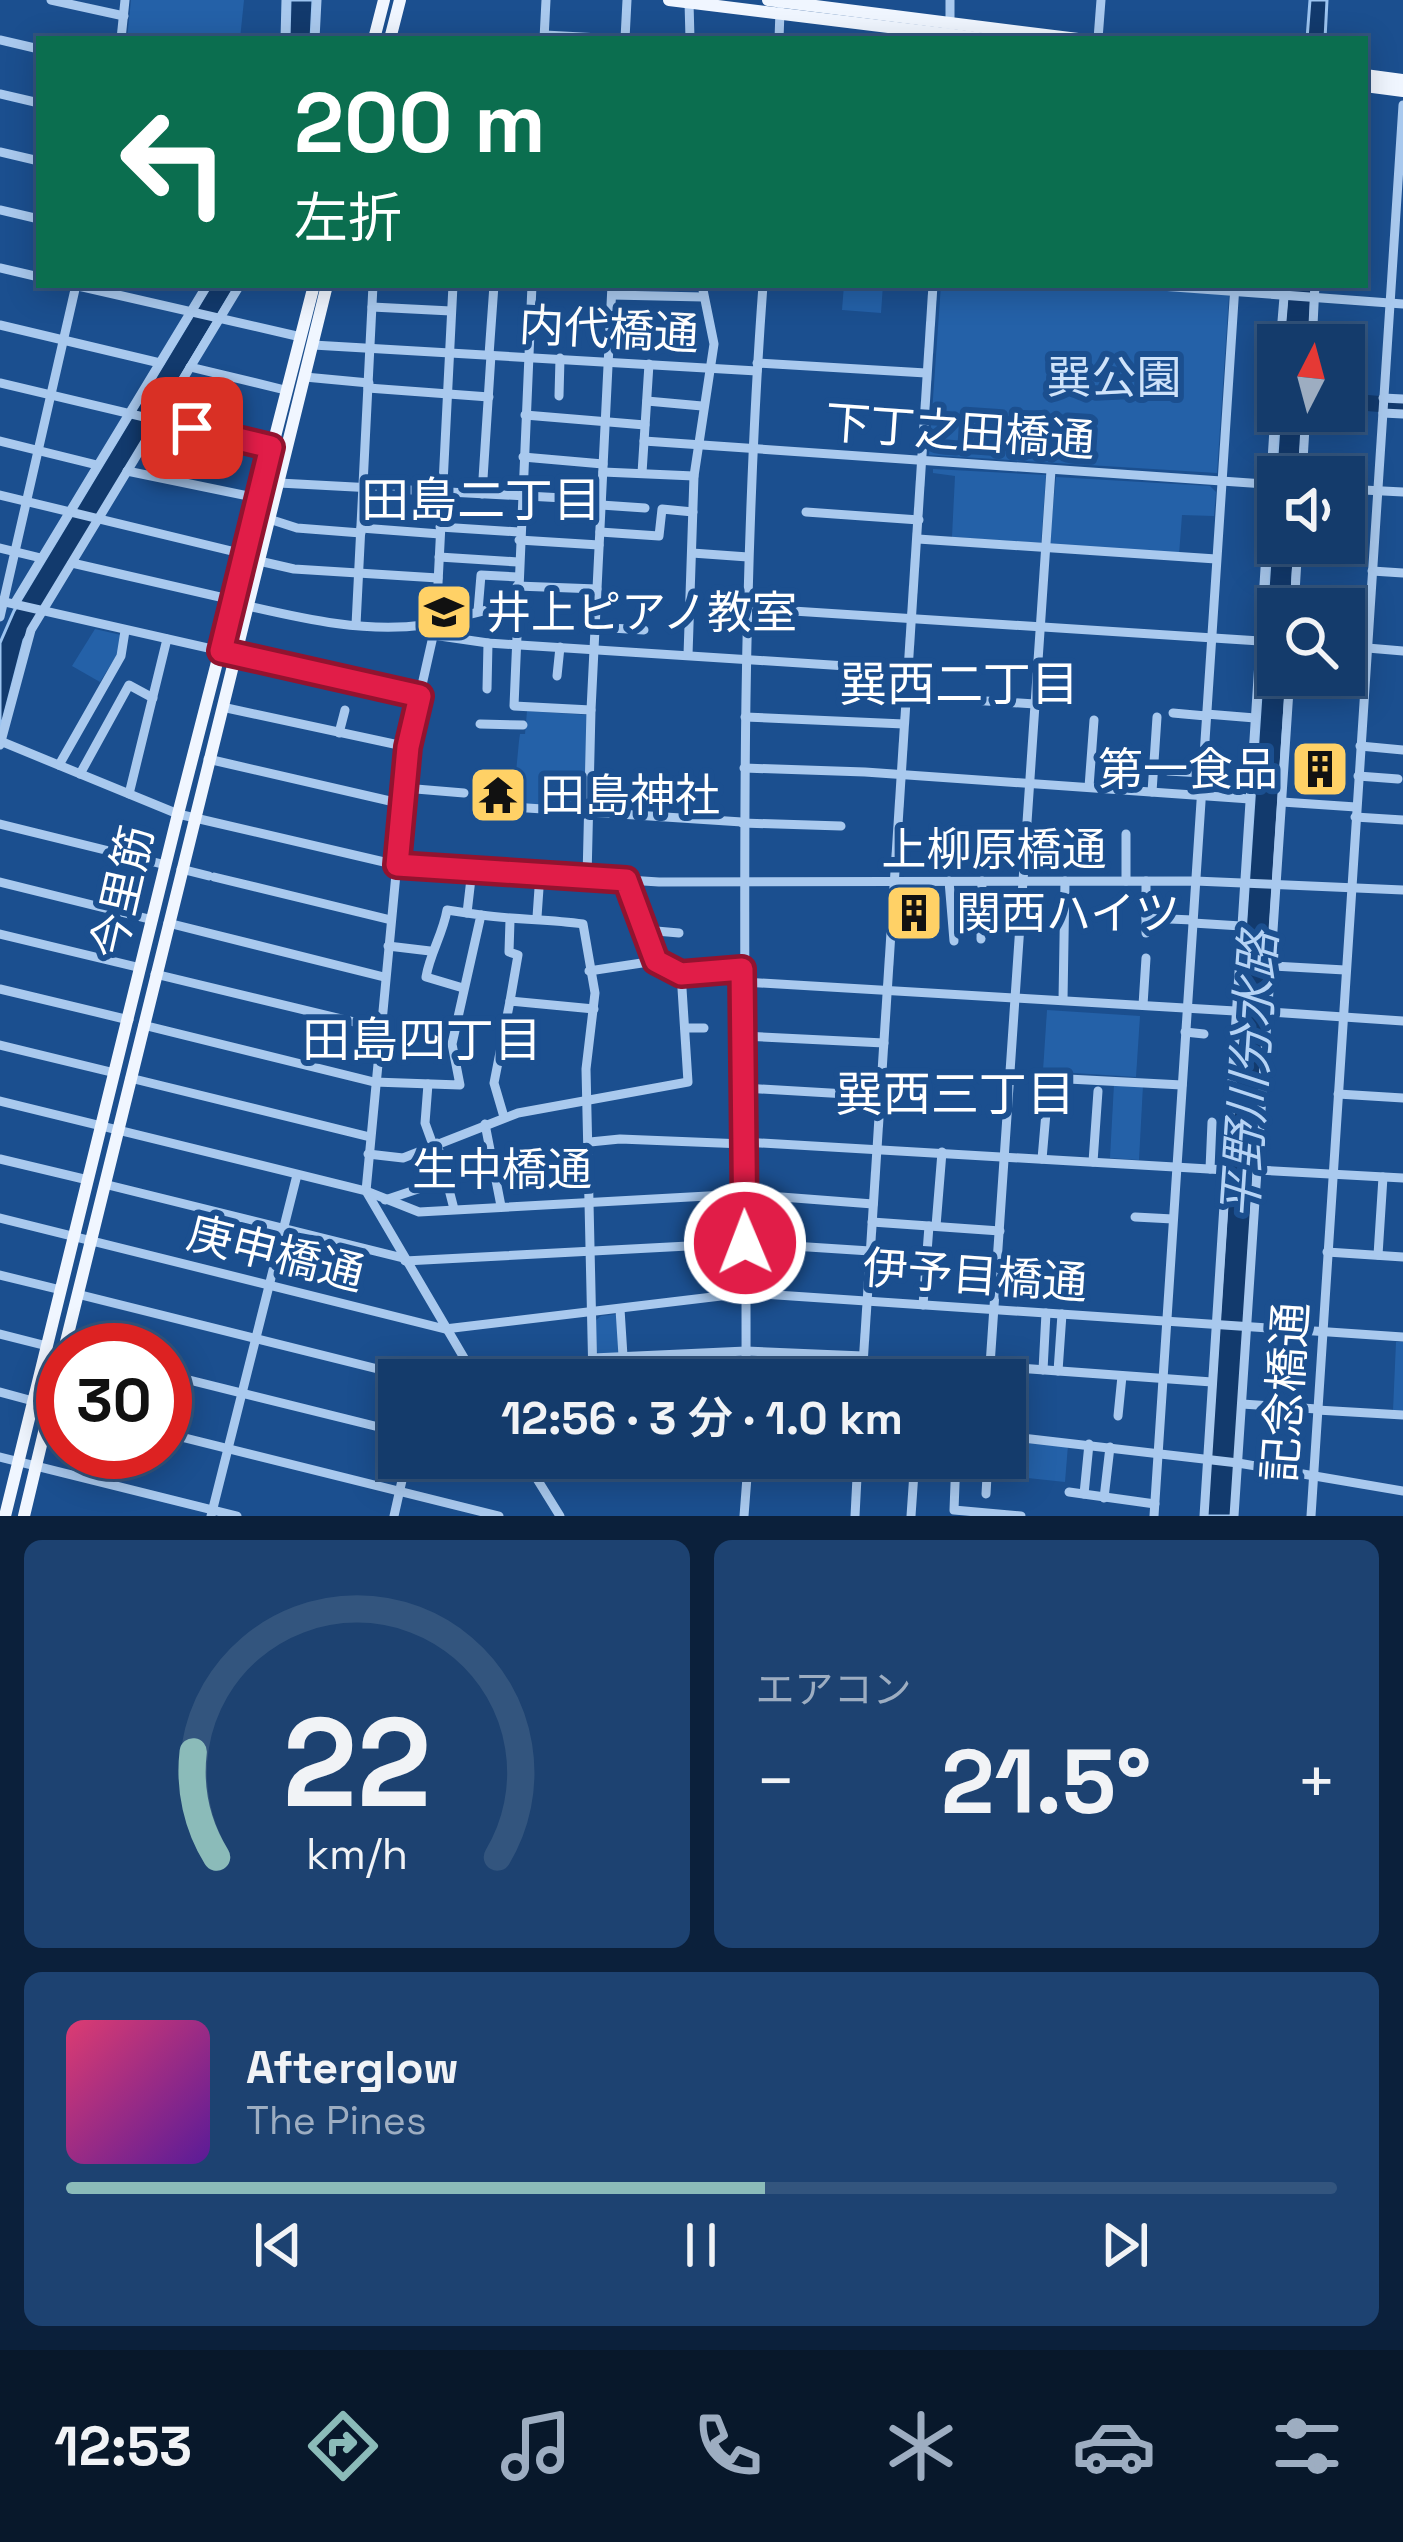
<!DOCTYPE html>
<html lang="ja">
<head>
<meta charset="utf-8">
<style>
	:root { --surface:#143b6b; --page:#1d4271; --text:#f1f3f6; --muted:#9dadc1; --line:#33557e; --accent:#8bbbb9 }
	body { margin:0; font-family:"Space Grotesk","Noto Sans JP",sans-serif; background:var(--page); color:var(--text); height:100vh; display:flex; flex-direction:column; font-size:45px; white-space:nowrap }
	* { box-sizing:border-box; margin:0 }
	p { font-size:39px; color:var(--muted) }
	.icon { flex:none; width:66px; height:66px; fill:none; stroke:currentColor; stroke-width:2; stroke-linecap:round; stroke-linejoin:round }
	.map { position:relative; height:1516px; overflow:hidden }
	.side { display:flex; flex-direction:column; gap:24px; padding:24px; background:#0b203b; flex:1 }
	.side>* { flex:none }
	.guide { position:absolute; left:36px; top:36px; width:1332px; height:252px; border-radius:0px; box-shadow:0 6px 30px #0003,0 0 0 3px var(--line); background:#0b6e4f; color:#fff; overflow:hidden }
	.needle { width:78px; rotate:6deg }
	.fabs { position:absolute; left:1257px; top:324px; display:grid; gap:24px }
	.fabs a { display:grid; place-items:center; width:108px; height:108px; border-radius:0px; background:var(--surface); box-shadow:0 6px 30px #0003,0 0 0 3px var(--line); font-size:60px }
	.speed { position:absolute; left:36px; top:1323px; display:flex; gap:24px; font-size:60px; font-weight:700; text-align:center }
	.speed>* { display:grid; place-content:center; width:156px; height:156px; border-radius:50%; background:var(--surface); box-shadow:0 6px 30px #0003,0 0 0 3px var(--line); line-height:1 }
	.speed .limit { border:18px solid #d22; background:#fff; color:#111 }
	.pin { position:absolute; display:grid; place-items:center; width:102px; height:102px; color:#fff; margin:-51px; border-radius:24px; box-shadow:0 6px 18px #0006 }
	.me { position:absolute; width:132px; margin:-66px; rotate:359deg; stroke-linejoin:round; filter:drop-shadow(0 0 9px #0008) }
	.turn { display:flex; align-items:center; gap:42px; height:252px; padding:0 60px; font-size:54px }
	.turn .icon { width:156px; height:156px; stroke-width:2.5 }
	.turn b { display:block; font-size:84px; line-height:102px }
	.big { font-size:90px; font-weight:600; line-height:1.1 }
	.side .card { flex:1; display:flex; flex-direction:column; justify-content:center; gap:18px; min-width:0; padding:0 42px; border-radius:18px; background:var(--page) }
	.side .dial { align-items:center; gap:0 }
	.dial svg { height:312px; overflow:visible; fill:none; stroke:var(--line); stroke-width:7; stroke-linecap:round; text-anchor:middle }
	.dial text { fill:var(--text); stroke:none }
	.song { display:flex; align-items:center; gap:36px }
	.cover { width:144px; height:144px; border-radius:18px; background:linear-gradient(135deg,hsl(340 70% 55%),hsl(270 70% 35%)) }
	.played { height:12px; border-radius:6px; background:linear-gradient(90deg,var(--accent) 55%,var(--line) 55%) }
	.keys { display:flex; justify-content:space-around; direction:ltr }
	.heat { display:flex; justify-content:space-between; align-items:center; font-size:66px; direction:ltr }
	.side .tiles { flex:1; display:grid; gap:24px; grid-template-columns:1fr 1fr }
	.card:last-child { grid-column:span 2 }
	.trip { position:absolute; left:378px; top:1359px; width:648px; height:120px; border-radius:0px; background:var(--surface); box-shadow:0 6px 30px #0003,0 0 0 3px var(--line); font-weight:600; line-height:120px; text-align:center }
	.tab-bar { display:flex; height:192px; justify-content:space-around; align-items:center; background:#08182b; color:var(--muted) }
	.tab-bar .icon { width:84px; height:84px }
	.tab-bar .current { color:var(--accent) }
	.tab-bar b { font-size:54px; color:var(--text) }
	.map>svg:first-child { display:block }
	.green { fill:#2461a8 }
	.water { fill:#123a6d; stroke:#9cc4f0; stroke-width:3 }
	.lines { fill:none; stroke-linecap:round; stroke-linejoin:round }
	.river { stroke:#123a6d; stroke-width:16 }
	.minor { stroke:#a9c9ee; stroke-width:9 }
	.major { stroke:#f0f6ff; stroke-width:12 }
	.route-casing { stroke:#92132f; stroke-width:30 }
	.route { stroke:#e11d48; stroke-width:21 }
	.labels { text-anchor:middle; stroke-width:12; stroke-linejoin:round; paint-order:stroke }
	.street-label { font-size:45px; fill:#fff; stroke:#1b4f8f }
	.park-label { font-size:45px; fill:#cfe3fa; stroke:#1b4f8f }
	.poi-label { font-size:45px; fill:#fff; stroke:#1b4f8f; text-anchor:start }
	.neighbourhood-label { font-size:48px; fill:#fff; stroke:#1b4f8f }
	.water-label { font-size:48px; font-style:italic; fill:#b5d3f5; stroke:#1b4f8f }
</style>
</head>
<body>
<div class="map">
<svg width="1403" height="1516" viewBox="0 0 1403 1516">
	<rect width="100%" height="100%" fill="#1b4f8f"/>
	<g class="green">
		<polygon points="131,0 244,0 240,39 127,39"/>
		<polygon points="844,285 883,285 881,313 842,310"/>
		<polygon points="941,285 1089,285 1229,295 1217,473 929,455"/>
		<polygon points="933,469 1046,475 1041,543 952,537 955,476 933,473"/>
		<polygon points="1056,477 1210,486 1216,492 1214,516 1182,515 1179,555 1049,547"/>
		<polygon points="95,629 121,635 118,653 100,682 72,666"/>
		<polygon points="527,711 588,715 587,807 513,804 519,741 520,734 525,734"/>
		<polygon points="1047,1010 1140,1016 1136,1077 1043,1071"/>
		<polygon points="1114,1084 1143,1085 1139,1160 1110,1158"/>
		<polygon points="618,1314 619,1354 600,1354 595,1351 595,1321 601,1316"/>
		<polygon points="1396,1342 1403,1342 1403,1411 1393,1411"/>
		<polygon points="1012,1440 1068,1445 1065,1482 1008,1476"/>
	</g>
	<g class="water">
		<polygon points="290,0 313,0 311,39 289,39"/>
		<polygon points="1310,0 1327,0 1325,39 1307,39"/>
		<polygon points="211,285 236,285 24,640 0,732 0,643 14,611"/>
		<polygon points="1288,285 1312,285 1310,345 1282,345"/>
		<polygon points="1280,411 1304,411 1299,477 1278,477 1278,543 1295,543 1291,609 1278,609 1278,675 1287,675 1232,1516 1206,1516"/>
	</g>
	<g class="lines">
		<polyline class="river" points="1344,401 1403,406"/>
		<g class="minor">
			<polyline points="51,0 124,16"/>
			<polyline points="689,2 690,39"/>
			<polyline points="950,28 950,0"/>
			<polyline points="545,35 618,39"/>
			<polyline points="121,39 125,0"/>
			<polyline points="285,39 286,0"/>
			<polyline points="315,39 317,0"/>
			<polyline points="544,39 546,0"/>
			<polyline points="625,39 627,0"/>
			<polyline points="779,39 780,11"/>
			<polyline points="1098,39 1101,0"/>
			<polyline points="0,40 39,49"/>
			<polyline points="0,94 39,103"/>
			<polyline points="0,152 39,161"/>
			<polyline points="0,210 39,219"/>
			<polyline points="0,268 39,277"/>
			<polyline points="74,285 301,337"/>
			<polyline points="453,285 436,623 408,747 366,1191 477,1380"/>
			<polyline points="532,285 514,706 591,710"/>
			<polyline points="1147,285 1403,304"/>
			<polyline points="612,295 703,297"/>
			<polyline points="372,307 451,311"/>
			<polyline points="0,325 160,363"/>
			<polyline points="313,345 757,371"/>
			<polyline points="1280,345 1285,285"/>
			<polyline points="1312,345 1315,285"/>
			<polyline points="489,355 494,285"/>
			<polyline points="757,363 926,373"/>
			<polyline points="190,367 285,390"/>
			<polyline points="305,377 369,383"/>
			<polyline points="0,383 270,447"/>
			<polyline points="368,388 489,397"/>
			<polyline points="559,396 560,358"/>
			<polyline points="1383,398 1403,399"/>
			<polyline points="647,401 702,406"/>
			<polyline points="1383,413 1403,414"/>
			<polyline points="525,415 645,425"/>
			<polyline points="192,428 197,403"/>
			<polyline points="0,441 97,465"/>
			<polyline points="644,441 1278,485"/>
			<polyline points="523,457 603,464"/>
			<polyline points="127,471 258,498"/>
			<polyline points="603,472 694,476"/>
			<polyline points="642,473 649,364"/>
			<polyline points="1302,477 1306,411"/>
			<polyline points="279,483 601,500"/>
			<polyline points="1344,489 1403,492"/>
			<polyline points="482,494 491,355"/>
			<polyline points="0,495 244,554"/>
			<polyline points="601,505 645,508"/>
			<polyline points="806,512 919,520"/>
			<polyline points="269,519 297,528 361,533"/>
			<polyline points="440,527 519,532"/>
			<polyline points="361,528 440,534"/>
			<polyline points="600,532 659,536 662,509 693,512"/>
			<polyline points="918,539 1216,559"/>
			<polyline points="519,540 599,545"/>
			<polyline points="0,548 41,558"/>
			<polyline points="692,553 748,557"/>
			<polyline points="439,557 518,562"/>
			<polyline points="259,561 294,569 438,578"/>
			<polyline points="72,563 233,600"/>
			<polyline points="1372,571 1403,573"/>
			<polyline points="517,586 597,589"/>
			<polyline points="0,601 420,696"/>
			<polyline points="14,604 207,285"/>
			<path d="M248,606C305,619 365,633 424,625C456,621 484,606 516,608"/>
			<polyline points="748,608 1260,641"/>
			<polyline points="1294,609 1298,543"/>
			<polyline points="478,611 481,575 518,577"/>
			<polyline points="0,617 76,285"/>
			<polyline points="356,625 373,285"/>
			<polyline points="595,627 644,630"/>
			<polyline points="433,635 488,643 908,670"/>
			<polyline points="1344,646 1403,651"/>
			<polyline points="688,655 694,476 714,344 702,285"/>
			<polyline points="557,676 560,647"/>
			<polyline points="487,689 488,643"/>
			<polyline points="906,696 1035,704"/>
			<polyline points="222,707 408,747"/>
			<polyline points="1173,713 1206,716"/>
			<polyline points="1206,714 1255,718"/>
			<polyline points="745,717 904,724"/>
			<polyline points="480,724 523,725"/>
			<polyline points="339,733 345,710"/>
			<polyline points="0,741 178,814 397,865 659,882 1195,881 1403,890"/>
			<polyline points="0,745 31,630 240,285"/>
			<polyline points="1360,746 1403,750"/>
			<polyline points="208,759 403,804"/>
			<polyline points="59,765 121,656 125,631"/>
			<polyline points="744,768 865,772 1250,799"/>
			<polyline points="1168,771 1202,773"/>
			<polyline points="80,774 129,685 153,698"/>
			<polyline points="1358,776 1398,779"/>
			<polyline points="1089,787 1094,720"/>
			<polyline points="404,788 464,793"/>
			<polyline points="1152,792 1157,717"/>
			<polyline points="129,794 167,639"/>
			<polyline points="1282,802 1356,807"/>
			<polyline points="512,807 742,822"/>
			<polyline points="1355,817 1403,820"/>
			<polyline points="742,823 841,826"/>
			<polyline points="0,824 166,865"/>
			<polyline points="181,869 209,876"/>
			<polyline points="214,877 391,920"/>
			<polyline points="587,878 591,710 612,285"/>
			<polyline points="949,881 954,941"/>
			<polyline points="1126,881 1126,834"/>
			<polyline points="1146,881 1146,933"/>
			<polyline points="0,882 153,920"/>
			<path d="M481,915C515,920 548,919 583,924L595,993L586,1069L593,1380"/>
			<polyline points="537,917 540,874"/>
			<polyline points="1146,918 1193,920"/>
			<polyline points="510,920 509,952 518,955 510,1001"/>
			<polyline points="168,923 384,977"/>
			<polyline points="1193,923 1241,926"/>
			<polyline points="645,930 679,933"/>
			<polyline points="0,934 141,968"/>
			<polyline points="981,939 982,881"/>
			<polyline points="388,946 430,951"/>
			<polyline points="1273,966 1345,970"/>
			<polyline points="589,971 655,961"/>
			<polyline points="681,973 742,969"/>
			<polyline points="155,974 379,1028"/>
			<polyline points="744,982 1235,1011"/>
			<path d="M463,988L426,977C430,953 443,934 447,910L467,913"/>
			<polyline points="0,989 129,1020"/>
			<polyline points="1063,1000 1065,881"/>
			<polyline points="1143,1005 1146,958"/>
			<polyline points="1270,1012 1403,1021"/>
			<polyline points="143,1025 374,1082 460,1085 452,1044 481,915 467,913 472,870"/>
			<polyline points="685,1028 704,1028"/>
			<polyline points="1185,1032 1204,1034"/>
			<polyline points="743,1036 884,1043"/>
			<polyline points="0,1045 115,1073"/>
			<polyline points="1010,1076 1182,1085"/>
			<polyline points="130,1078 370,1137"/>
			<polyline points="428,1084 425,1123 433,1145"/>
			<polyline points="744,1088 881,1096"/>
			<polyline points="1338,1094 1403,1098"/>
			<polyline points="0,1101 366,1191 419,1212 744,1194 873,1204"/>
			<polyline points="504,1117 494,1083 510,1001 594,1009"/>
			<polyline points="485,1124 501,1206"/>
			<polyline points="590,1142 620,1139 744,1144"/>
			<polyline points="744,1142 1226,1170"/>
			<polyline points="437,1143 454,1209"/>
			<polyline points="368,1154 403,1158 518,1113 688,1082 681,973 655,961 626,880"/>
			<polyline points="0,1159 88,1180"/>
			<polyline points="1042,1159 1049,1078"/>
			<polyline points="1093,1162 1098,1091"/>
			<polyline points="1210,1169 1212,1122"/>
			<polyline points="1258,1170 1403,1178"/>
			<polyline points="104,1184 403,1258"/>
			<polyline points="385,1200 445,1180"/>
			<polyline points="1135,1217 1173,1219"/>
			<polyline points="0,1218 445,1329 746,1293 1403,1337"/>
			<polyline points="872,1222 1000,1231"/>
			<polyline points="936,1226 942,1152"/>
			<polyline points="1327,1252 1403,1257"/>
			<polyline points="1378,1255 1383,1177"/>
			<polyline points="405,1261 745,1243 870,1251"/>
			<polyline points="0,1275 61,1290"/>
			<polyline points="77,1294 422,1380"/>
			<polyline points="923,1305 929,1226"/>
			<polyline points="620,1309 623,1356"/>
			<polyline points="0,1334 47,1346"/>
			<polyline points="593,1358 746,1351 863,1356"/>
			<polyline points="990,1366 1212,1382"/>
			<polyline points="1043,1370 1046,1313"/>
			<polyline points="1058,1371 1062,1314"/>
			<polyline points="165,1374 399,1432"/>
			<path d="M746,1380C747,1015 736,650 763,285"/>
			<polyline points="862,1380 933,285"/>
			<polyline points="989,1380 1051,470"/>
			<polyline points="0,1392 33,1401"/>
			<polyline points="1242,1404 1317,1409"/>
			<polyline points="1317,1410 1403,1415"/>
			<polyline points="1118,1416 1122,1376"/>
			<polyline points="165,1433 499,1516"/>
			<polyline points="1005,1436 1238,1463 1403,1491"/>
			<polyline points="0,1457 237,1516"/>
			<polyline points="497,1458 529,1467"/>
			<polyline points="524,1458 560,1516"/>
			<polyline points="956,1458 954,1510 1021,1516"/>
			<polyline points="1069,1492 1155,1504"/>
			<polyline points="986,1494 988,1458"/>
			<polyline points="1084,1494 1089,1444"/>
			<polyline points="1104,1498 1110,1447"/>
			<polyline points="211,1516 297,1175"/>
			<polyline points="394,1516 407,1458"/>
			<polyline points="744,1516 747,1477 758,1458"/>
			<polyline points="855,1516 858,1458"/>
			<polyline points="911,1516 915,1458"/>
			<polyline points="1154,1516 1235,285"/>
			<polyline points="1204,1516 1278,367"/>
			<polyline points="1234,1516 1290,675"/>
			<polyline points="1311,1516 1403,105"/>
		</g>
		<g class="major">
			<polyline points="669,0 986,39"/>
			<polyline points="768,0 1078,39"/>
			<polyline points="374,39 384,0"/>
			<polyline points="390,39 400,0"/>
			<polyline points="1365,75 1403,80"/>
			<polyline points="1365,86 1403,91"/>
			<polyline points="64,1350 327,285"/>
			<polyline points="5,1516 178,814 314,285"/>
			<polyline points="24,1516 63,1353"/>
		</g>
	</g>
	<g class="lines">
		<defs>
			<polyline id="route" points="192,428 271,447 221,651 420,696 408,747 397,865 626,880 656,961 681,974 742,969 745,1243"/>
		</defs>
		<use href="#route" class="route-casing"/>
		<use href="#route" class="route"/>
	</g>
	<defs>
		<symbol id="school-square" viewBox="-11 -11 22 22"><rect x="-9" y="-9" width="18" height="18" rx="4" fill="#ffd166" stroke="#1b4f8f"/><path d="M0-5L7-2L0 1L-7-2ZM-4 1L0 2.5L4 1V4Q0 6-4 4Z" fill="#111"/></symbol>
		<symbol id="building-square" viewBox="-11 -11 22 22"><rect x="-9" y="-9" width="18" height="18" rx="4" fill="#ffd166" stroke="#1b4f8f"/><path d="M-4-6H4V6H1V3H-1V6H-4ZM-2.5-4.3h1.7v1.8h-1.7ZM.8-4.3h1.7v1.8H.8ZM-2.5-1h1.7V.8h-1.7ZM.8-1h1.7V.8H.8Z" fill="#111"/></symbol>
		<symbol id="temple-square" viewBox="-11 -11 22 22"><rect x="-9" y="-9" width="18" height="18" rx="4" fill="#ffd166" stroke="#1b4f8f"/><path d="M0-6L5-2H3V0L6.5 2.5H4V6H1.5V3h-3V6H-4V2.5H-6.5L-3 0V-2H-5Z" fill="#111"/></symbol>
	</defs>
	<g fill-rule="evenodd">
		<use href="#school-square" x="411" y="579" width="66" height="66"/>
		<use href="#building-square" x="1287" y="736" width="66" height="66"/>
		<use href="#temple-square" x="465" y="762" width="66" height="66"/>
		<use href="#building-square" x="881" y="880" width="66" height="66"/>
	</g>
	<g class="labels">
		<g class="street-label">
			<text transform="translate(609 329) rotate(3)" y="16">内代橋通</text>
			<text transform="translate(960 431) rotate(4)" y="16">下丁之田橋通</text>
			<text x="994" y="865">上柳原橋通</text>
			<text transform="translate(122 892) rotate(-77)" y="16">今里筋</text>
			<text x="502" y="1185">生中橋通</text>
			<text transform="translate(276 1253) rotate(14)" y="16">庚申橋通</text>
			<text transform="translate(975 1275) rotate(4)" y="16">伊予目橋通</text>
			<text transform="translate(1285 1392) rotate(-86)" y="16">記念橋通</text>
		</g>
		<g class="park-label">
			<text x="1114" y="393">巽公園</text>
		</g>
		<g class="poi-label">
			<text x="486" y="628">井上ピアノ教室</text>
			<text x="1278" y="785" text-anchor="end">第一食品</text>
			<text x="540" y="811">田島神社</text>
			<text x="956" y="929">関西ハイツ</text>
		</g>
		<g class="neighbourhood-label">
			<text x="481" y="517">田島二丁目</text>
			<text x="959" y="701">巽西二丁目</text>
			<text x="422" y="1057">田島四丁目</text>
			<text x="955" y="1111">巽西三丁目</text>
		</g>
		<g class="water-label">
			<text transform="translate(1249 1075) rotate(-86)" y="17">平野川分水路</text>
		</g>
	</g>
</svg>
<div class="fabs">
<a><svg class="needle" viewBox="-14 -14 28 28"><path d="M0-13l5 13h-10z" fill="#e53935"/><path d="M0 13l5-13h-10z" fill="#9dadc1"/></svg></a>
<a><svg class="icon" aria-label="sound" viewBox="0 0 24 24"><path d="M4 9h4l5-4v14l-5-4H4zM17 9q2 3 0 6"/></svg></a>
<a><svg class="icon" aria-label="search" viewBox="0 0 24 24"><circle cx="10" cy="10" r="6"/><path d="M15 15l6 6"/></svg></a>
</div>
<div class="speed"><div class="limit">30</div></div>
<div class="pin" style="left:192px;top:428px;background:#d93025"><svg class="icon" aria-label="arrive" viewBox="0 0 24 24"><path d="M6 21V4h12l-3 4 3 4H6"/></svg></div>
<svg class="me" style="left:745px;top:1243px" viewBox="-20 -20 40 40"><circle r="17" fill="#e11d48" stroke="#fff" stroke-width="3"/><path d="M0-11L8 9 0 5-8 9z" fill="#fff"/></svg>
<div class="trip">12:56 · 3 分 · 1.0 km</div>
<div class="guide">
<div class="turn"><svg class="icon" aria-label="left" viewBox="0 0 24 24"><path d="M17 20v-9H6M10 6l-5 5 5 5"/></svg><div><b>200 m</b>左折</div></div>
</div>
</div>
<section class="side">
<div class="tiles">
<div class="card dial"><svg viewBox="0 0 100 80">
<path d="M14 69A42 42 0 1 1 86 69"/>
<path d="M14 69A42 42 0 0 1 8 42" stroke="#8bbbb9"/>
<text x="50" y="56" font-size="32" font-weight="700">22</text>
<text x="50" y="72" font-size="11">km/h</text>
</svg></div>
<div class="card"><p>エアコン</p>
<div class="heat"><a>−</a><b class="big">21.5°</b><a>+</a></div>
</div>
<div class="card">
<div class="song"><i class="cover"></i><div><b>Afterglow</b><p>The Pines</p></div></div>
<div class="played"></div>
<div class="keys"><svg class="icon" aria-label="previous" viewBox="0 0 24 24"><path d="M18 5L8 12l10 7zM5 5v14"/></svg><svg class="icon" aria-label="pause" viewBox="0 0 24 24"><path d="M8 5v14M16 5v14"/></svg><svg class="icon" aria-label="next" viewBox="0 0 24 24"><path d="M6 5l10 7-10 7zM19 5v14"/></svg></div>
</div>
</div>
</section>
<nav class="tab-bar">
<b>12:53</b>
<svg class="icon current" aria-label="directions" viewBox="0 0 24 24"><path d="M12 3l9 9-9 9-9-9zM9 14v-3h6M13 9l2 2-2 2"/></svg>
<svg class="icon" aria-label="music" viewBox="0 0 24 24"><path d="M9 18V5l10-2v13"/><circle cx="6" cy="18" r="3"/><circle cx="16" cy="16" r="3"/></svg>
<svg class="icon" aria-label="phone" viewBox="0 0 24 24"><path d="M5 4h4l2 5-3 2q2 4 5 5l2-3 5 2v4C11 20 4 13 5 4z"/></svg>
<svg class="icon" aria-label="climate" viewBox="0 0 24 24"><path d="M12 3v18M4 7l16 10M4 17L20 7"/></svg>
<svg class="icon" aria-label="car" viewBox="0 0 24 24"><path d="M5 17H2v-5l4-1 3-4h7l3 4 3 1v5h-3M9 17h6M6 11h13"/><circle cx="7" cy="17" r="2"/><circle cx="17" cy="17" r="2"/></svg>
<svg class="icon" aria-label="filters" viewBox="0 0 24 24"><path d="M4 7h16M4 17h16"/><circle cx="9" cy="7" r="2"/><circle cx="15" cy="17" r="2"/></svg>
</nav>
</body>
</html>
